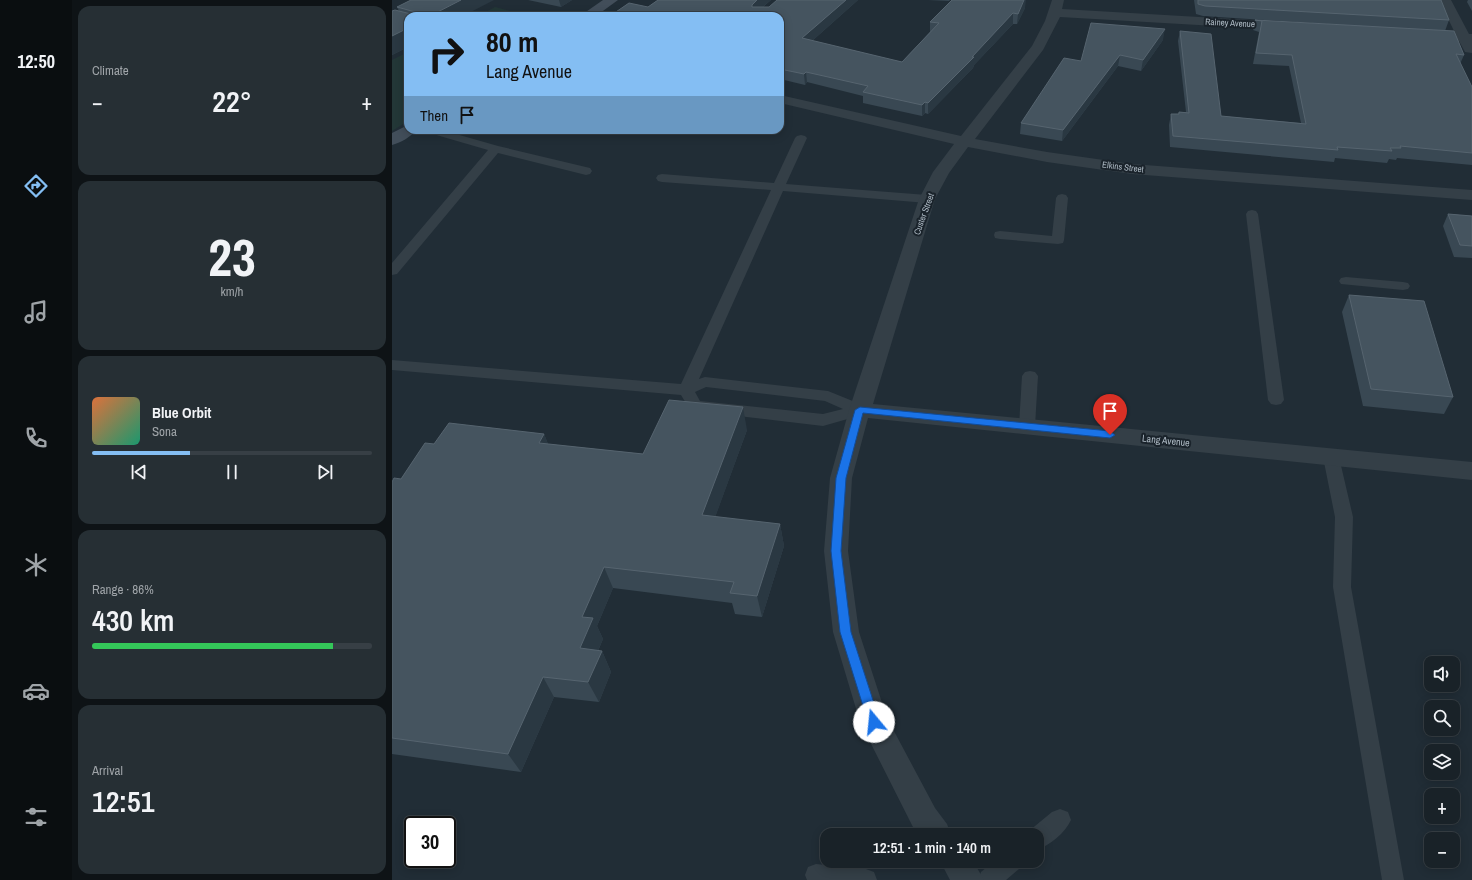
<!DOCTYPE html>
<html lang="en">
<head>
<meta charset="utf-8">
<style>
	:root { --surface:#192228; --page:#262f34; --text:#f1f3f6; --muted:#9fa4a8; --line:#373f45; --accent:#84bef3 }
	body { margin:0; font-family:"Archivo Narrow",sans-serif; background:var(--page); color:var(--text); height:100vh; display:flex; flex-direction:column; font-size:15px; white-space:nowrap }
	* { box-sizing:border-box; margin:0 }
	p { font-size:13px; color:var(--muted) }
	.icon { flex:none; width:22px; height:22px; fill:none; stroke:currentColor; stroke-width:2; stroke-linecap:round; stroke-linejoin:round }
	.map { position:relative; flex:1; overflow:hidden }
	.drawer { display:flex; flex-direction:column; gap:6px; padding:6px; background:#0e1316; width:320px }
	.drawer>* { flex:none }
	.banner { position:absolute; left:12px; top:12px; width:380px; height:122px; border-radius:12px; box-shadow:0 2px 10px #0003,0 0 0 1px var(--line); background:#84bef3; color:#111; overflow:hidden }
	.fabs { position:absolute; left:1032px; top:656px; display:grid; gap:8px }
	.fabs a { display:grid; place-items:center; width:36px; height:36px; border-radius:8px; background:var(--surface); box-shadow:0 2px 10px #0003,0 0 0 1px var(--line); font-size:20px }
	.speed { position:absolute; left:12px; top:816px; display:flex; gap:8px; font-size:20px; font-weight:700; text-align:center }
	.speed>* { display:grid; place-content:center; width:52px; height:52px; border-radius:50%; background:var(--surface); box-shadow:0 2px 10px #0003,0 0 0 1px var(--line); line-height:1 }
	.speed .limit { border:2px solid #111; border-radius:6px; background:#fff; color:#111 }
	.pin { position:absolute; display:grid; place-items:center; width:34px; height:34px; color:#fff; margin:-41px -17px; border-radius:50% 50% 50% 0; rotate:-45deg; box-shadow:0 0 4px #0007 }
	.pin .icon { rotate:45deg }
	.me { position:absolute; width:44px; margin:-22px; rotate:343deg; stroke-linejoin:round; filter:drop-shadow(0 0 3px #0008) }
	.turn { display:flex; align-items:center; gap:14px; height:84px; padding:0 16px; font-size:18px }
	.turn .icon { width:52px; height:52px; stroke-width:2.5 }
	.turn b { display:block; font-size:28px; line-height:34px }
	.then { display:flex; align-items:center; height:38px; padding:0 16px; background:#0003; gap:8px; font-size:15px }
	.big { font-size:30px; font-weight:600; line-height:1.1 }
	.drawer .tile { flex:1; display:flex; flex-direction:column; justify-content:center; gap:6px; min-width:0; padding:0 14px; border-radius:12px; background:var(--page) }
	.drawer .dial { align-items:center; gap:0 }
	.dial b { font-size:52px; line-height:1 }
	.song { display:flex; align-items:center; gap:12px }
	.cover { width:48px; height:48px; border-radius:6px; background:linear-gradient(135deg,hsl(20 70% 55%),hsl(160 70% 35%)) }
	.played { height:4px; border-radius:2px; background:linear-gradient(90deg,var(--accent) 35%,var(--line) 35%) }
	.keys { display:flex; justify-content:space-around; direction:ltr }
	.heat { display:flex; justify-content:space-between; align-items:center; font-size:22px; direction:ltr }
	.charge { height:6px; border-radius:3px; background:linear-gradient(90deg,#34c759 86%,var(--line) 0) }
	.trip { position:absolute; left:428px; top:828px; width:224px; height:40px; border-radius:12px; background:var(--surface); box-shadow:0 2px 10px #0003,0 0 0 1px var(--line); font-weight:600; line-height:40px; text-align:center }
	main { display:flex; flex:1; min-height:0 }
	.dock { display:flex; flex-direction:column; width:72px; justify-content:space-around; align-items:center; background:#0a0e10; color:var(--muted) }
	.dock .icon { width:28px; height:28px }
	.dock .on { color:var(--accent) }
	.dock b { font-size:18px; color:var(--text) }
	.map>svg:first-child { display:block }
	.green { fill:#233737 }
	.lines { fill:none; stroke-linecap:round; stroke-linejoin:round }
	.lane { fill:#343f47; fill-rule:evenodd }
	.street { fill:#343f47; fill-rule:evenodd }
	.secondary { fill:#424e5a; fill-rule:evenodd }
	.wall { fill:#394853 }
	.shaded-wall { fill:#2a3842 }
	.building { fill:#45545f; stroke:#56646f }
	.route { fill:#1a73e8; stroke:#114b97 }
	.labels { text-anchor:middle; stroke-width:4; stroke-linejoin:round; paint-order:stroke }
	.far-street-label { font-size:9px; fill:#aebac4; stroke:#1a232b }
	.street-label { font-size:10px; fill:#aebac4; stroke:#1a232b }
</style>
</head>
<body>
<main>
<nav class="dock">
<b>12:50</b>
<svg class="icon on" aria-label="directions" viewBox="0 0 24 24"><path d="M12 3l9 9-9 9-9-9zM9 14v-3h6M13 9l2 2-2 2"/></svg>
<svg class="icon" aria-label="music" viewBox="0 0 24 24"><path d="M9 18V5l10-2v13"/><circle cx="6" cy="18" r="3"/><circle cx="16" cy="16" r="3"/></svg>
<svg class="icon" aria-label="phone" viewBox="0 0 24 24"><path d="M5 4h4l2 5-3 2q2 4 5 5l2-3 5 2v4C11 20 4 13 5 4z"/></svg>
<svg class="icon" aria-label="climate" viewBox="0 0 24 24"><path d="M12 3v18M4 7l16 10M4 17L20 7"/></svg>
<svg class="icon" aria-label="car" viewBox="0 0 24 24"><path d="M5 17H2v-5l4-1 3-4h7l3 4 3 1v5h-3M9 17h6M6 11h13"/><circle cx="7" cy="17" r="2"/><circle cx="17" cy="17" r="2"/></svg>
<svg class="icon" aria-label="filters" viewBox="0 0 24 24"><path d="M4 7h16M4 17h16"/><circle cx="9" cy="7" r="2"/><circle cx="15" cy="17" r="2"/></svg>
</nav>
<section class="drawer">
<div class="tile"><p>Climate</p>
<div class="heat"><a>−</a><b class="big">22°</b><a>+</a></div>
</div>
<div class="tile dial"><b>23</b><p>km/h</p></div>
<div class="tile">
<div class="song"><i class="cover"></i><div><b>Blue Orbit</b><p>Sona</p></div></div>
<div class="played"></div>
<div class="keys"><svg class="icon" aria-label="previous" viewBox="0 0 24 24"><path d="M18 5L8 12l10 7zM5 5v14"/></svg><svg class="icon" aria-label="pause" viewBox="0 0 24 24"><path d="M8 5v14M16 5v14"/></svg><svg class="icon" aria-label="next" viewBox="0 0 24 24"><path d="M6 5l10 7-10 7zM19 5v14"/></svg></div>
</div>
<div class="tile"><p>Range · 86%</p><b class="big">430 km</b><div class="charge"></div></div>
<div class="tile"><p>Arrival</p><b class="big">12:51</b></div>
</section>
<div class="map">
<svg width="1080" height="880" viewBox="0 0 1080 880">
	<rect width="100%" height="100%" fill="#212d36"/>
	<g class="green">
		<polygon points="103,7 137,16 86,16"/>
		<polygon points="16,52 16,121 0,131 0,60"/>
	</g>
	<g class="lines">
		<g class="lane">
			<polygon points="32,130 50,130 106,146 198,168 200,171 198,174 194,175 106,153 5,274 0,275 0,263 96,150 34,132"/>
			<path d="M409,135L413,136L415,138L394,184L535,195L539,196L541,199L539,202L535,203L391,191L307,379L313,377L436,391L473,406L476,410L473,414L431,426L303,411L298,410L289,395L0,370V360L289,384L379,190L270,182L266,181L264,178L266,175L270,174L382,183L403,138L405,136ZM314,387L433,401L451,409L431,414L308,401L303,392Z"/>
			<polygon points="670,194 674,195 676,198 672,240 671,243 666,244 608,239 603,238 602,235 603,232 608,231 660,236 664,198 666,195"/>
			<polygon points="860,210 864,211 866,214 892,400 889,404 884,405 879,404 876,400 854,214 856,211"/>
			<polygon points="954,277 1011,282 1016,283 1018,286 1016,289 1011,290 949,284 947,281 949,278"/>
			<polygon points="638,371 643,372 646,376 643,426 641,430 635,432 629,430 627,426 630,376 633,372"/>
			<polygon points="939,451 945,453 947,457 961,517 959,587 1012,880 990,880 941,587 943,517 931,457 933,453"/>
			<path d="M668,809L676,812L679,820C673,833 658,845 645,850V835H636L637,831L660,812Z"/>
			<polygon points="602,861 630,861 627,869 614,880 586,880 589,872"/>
			<polygon points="424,864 474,869 482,872 485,880 415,880 413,875 416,867"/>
		</g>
		<g class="street">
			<polygon points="660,0 672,0 670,9 892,22 897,23 899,26 897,29 892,30 668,17 651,50 583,139 655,152 740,164 1080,190 1080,200 740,174 655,162 576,147 557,173 543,199 481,404 1080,462 1080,480 476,418 460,478 456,551 467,632 495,718 543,808 555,824 559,835 525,835 468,722 441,632 432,551 438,478 457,410 527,199 541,172 562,144 388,103 388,95 569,136 640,46 653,21"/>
			<polygon points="1047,0 1059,0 1077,34 1080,34 1080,53 1073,52 1067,41 1036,39 1031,38 1029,35 1031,32 1036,31 1063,33"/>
			<polygon points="548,861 581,861 592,880 558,880"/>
		</g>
		<g class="secondary">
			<polygon points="211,0 226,0 204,16 188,16"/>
			<path d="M16,125V130H24C19,137 8,143 0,145V133Z"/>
		</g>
	</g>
	<g class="wall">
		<polygon points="136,0 180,0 169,7"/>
		<polygon points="266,0 379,0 371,7 377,7 466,0 420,41 510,62 538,32 538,22 633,8 625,24 621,24 582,65 581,68 536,114 533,113 530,116 471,103 471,96 415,82 413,85 388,79 388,16 256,7"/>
		<polygon points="536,0 558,0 557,1"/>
		<polygon points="802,0 1049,0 1057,20 1053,31 1072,55 1068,64 1080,87 1080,165 1005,158 1004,160 997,159 995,163 943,158 942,162 778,147 777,125 779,114 786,114 787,112 794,112 786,41 788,31 829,116 909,123 897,66 861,64 867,32 861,30 863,20 998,28 811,16 804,14"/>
		<polygon points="1076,0 1080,0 1080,11 1075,2"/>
		<polygon points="5,7 71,16 16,16 16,47 0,55 0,11 7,11"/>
		<polygon points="771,40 749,71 726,66 670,141 628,134 629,123 689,61"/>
		<polygon points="1056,214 1080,216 1080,258 1062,257 1051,226"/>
		<polygon points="957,295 1061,397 1052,414 971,406 950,312"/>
		<polygon points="355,430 323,517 388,524 392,546 370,617 343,614 340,603 221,588 205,626 211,639 206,651 210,651 219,672 207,702 162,697 129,772 0,754 0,482 9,479 42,444 152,434 156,444 251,454"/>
	</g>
	<g class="shaded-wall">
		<polygon points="69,0 102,0 71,16 39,16"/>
		<polygon points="167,0 180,0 169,7"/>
		<polygon points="365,0 379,0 361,15 360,5"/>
		<polygon points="454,0 466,0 411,49 410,38"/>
		<polygon points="632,0 634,0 633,8 625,24 626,14"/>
		<polygon points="621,13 621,24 582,65 581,68 536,114 536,103"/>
		<polygon points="16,28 16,47 0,55 0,36"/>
		<polygon points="773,29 771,40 749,71 751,60"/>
		<polygon points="728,55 726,66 670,141 671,130"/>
		<polygon points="414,72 415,82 413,85 412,74"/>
		<polygon points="533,102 533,113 530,116 530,105"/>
		<polygon points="351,407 355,430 316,537 310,515"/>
		<polygon points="152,434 161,456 147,443"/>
		<polygon points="388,524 392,546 370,617 365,596"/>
		<polygon points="212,567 221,588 205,626 211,639 198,669 188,648 190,617"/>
		<polygon points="210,651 219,672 207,702 196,682"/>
		<polygon points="151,677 162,697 129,772 116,754"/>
	</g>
	<g class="building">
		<polygon points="19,0 69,0 38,16 5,7"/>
		<polygon points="266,0 365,0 360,5 360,7 377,7 385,0 454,0 410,38 510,62 547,23 538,22 560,0 632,0 626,14 621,13 580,57 582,57 536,103 533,102 530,105 471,92 476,86 414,72 412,74 388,69 388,16 218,16 237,3 256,7"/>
		<polygon points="806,0 1049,0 1057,20 813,6 806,4"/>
		<polygon points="3,10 27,16 16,16 16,28 0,36 0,11"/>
		<polygon points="863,20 1062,31 1072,55 1064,54 1080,87 1080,153 1008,146 1009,148 998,148 1000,151 945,147 946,150 781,136 779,114 787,114 787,112 797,113 788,31 819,34 829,116 914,124 900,55 864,53 870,21"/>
		<polygon points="699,23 773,29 751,60 728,55 671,130 629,123 672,58 689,61"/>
		<polygon points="1056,214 1080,216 1080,246 1068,245"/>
		<polygon points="957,295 1032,301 1061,397 979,389"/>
		<polygon points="277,400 351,407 310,515 388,524 365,596 338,593 342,582 212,567 190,617 201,618 188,648 210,651 196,682 151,677 116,754 0,738 0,482 2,478 9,479 33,443 42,444 57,423 152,434 147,443 251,454"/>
	</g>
	<polygon class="route" points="468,407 718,431 723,435 718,438 471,413 454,478 449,551 459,632 488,722 486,726 482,727 478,726 476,722 448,632 439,551 444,478 463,410"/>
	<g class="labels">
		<g class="far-street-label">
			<text transform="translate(838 23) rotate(3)" y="3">Rainey Avenue</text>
			<text transform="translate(731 167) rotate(7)" y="3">Elkins Street</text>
			<text transform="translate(532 214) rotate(-70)" y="3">Custer Street</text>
		</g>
		<g class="street-label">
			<text transform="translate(774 440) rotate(6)" y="4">Lang Avenue</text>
		</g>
	</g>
</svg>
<div class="fabs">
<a><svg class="icon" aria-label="sound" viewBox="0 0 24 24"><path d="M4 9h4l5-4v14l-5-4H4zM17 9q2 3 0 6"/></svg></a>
<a><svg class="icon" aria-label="search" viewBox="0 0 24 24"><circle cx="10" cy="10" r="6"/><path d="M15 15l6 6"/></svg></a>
<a><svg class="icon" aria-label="layers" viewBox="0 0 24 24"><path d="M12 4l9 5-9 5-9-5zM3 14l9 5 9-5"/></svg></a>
<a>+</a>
<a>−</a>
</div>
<div class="speed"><div class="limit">30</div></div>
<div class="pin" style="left:718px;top:435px;background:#d93025"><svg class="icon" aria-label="arrive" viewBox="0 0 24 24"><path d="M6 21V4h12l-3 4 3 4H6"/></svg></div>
<svg class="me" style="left:482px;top:722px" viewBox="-20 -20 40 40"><circle r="19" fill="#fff"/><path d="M0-13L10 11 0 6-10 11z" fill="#1a73e8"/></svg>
<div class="trip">12:51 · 1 min · 140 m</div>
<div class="banner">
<div class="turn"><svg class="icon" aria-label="right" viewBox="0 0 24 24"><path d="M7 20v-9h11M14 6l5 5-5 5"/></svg><div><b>80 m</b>Lang Avenue</div></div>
<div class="then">Then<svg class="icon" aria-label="arrive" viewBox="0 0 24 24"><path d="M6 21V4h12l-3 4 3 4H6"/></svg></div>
</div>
</div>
</main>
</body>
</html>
